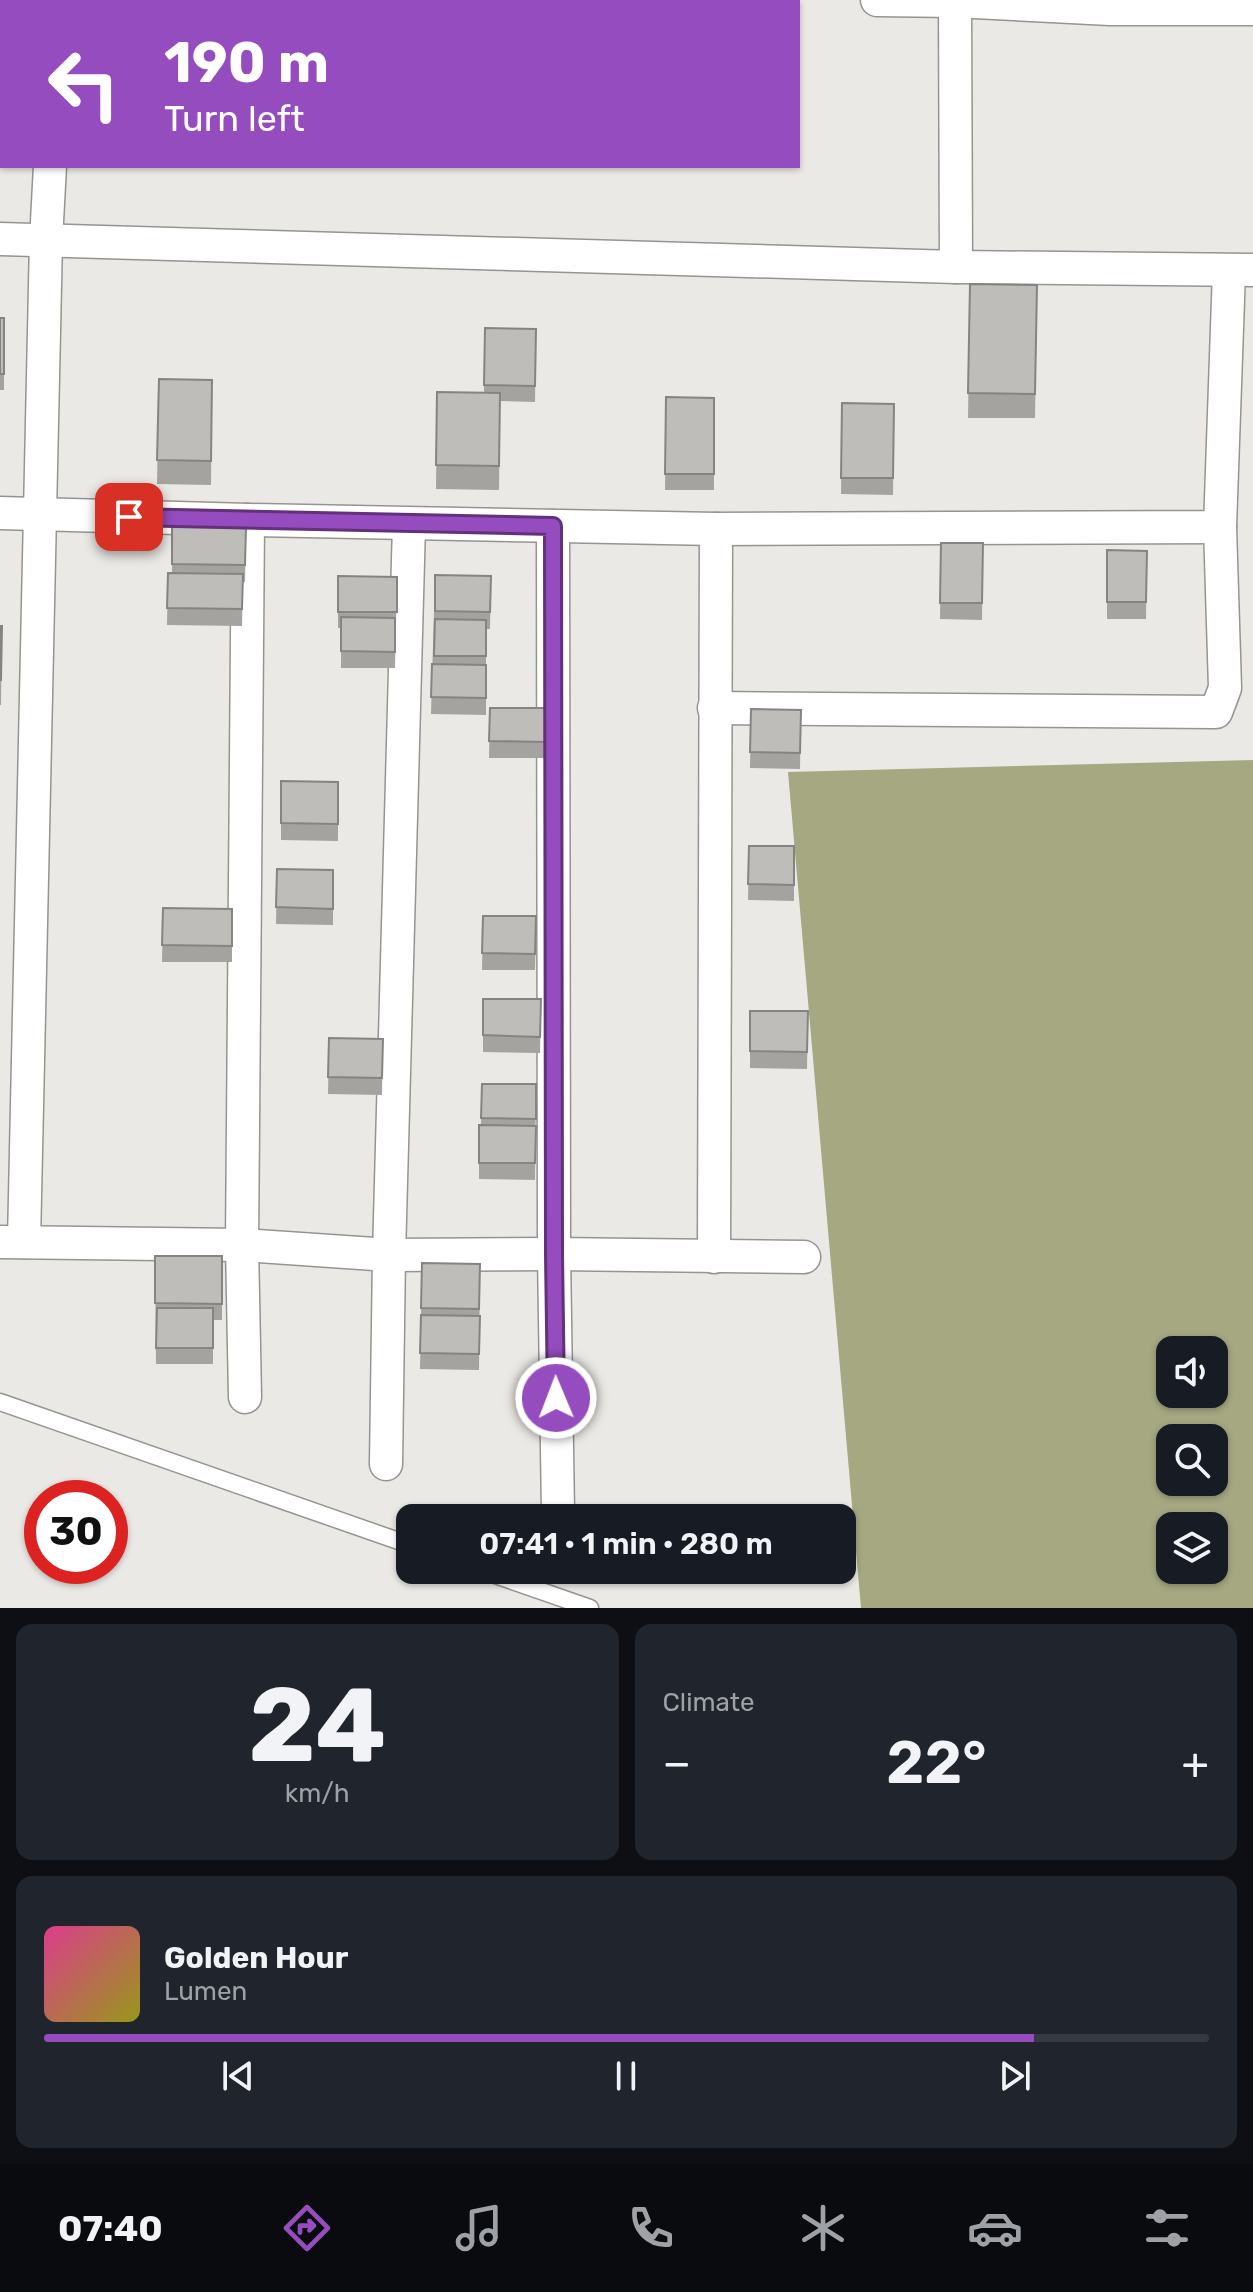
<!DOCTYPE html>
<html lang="en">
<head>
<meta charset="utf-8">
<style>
	:root { --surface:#171b24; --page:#20242c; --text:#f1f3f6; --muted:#9ea1a6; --line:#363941; --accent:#954cbe }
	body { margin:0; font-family:Rubik,sans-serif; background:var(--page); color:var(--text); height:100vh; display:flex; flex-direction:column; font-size:30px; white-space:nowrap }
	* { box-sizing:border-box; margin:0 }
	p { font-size:26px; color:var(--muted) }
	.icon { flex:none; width:44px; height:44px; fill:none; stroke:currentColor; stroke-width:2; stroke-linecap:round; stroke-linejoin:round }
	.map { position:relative; height:1608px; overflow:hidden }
	.panel { display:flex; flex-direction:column; gap:16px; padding:16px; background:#0d0f14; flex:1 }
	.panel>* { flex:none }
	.hud { position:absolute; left:0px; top:0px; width:800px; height:168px; box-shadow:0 2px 6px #0004; background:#954cbe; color:#fff; overflow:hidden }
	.buttons { position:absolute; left:1156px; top:1336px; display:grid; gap:16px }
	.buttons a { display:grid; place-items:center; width:72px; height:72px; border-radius:16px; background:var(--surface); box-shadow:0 2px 6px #0004; font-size:40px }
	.speed { position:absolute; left:24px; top:1480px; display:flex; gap:16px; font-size:40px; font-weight:700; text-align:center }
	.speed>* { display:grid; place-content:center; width:104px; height:104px; border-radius:50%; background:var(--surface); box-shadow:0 2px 6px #0004; line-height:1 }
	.speed .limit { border:12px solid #d22; background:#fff; color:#111 }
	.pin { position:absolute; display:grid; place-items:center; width:68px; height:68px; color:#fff; margin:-34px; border-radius:16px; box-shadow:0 4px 12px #0006 }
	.me { position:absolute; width:88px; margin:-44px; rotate:359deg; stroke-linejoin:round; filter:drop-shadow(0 0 6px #0008) }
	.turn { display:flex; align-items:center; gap:28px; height:168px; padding:0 32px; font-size:36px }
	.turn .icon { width:104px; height:104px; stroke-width:2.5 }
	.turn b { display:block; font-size:56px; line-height:68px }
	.big { font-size:60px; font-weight:600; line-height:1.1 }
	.panel .tile { flex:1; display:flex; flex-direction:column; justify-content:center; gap:12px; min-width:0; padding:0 28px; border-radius:16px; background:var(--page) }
	.panel .dial { align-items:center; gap:0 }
	.dial b { font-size:104px; line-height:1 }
	.song { display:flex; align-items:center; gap:24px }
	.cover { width:96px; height:96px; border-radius:12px; background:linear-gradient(135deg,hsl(330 70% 55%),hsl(60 70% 35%)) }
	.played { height:8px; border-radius:4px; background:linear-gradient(90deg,var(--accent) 85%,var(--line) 85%) }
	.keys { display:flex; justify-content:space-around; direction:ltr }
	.heat { display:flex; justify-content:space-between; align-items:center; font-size:44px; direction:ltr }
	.panel .tiles { flex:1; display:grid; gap:16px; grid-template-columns:1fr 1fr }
	.tile:last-child { grid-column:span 2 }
	.trip { position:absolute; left:396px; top:1504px; width:460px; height:80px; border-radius:16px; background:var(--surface); box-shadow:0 2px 6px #0004; font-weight:600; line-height:80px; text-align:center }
	.menu { display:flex; height:128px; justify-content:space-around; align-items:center; background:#090b0e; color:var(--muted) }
	.menu .icon { width:56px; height:56px }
	.menu .on { color:var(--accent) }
	.menu b { font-size:36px; color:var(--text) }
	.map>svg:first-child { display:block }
	.forest { fill:#a5a881; fill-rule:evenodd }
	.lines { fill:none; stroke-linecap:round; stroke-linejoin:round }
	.service-casing { stroke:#969490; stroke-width:19 }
	.minor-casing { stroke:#969490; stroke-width:35 }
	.service { stroke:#fff; stroke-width:16 }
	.minor { stroke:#fff; stroke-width:32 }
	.wall { fill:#a4a3a0 }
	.building { fill:#bfbdba; stroke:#868482; stroke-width:2 }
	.route-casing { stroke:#61317c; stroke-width:20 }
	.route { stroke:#954cbe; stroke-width:14 }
</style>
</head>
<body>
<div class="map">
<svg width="1253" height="1608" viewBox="0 0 1253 1608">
	<rect width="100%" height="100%" fill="#ebe9e5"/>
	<path class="forest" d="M1253,760V1608H861L788,772ZM1170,1350H1214V1394H1170ZM1170,1438H1214V1482H1170ZM1170,1526H1214V1570H1170Z"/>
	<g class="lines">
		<defs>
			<g id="service">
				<polyline points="0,1402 410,1545"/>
				<polyline points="481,1570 590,1608"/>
			</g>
			<g id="minor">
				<polyline points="877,0 955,1 1110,9 1253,9"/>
				<polyline points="955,1 956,267"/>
				<polyline points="59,2 59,0"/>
				<polyline points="0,239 956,267 1253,270"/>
				<polyline points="0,513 248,520 716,529 1220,527 1229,271"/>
				<polyline points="553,526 554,1254 558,1513"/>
				<polyline points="714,708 1216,712 1225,688 1220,527"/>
				<polyline points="0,1242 242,1245 389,1255 554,1254 804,1257"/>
				<polyline points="24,1242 46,240 50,166"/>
				<polyline points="714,1257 716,529"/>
				<polyline points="245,1397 242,1245 248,520"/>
				<polyline points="386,1464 389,1255 409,524"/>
			</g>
		</defs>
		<use href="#service" class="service-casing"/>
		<use href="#minor" class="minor-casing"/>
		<use href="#service" class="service"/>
		<use href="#minor" class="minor"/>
	</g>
	<g class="wall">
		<polygon points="970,284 1037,285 1035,418 968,418"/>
		<rect x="0" y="318" width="4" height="72"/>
		<polygon points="485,328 536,329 535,402 500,401 499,490 436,489 437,392 484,393"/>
		<polygon points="159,379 212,380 211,485 157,484"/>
		<polygon points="666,397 714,398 714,490 665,490"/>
		<polygon points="842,403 894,404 893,495 841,494"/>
		<polygon points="172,526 246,527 245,582 243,582 242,626 167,625 168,573 172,573"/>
		<polygon points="941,543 983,543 982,620 940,619"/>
		<polygon points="1107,550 1147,551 1146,619 1107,619"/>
		<polygon points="435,575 491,576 490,629 486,629 486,715 431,714"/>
		<polygon points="338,576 397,577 395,668 341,668 341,628 338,628"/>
		<polygon points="0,626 2,626 1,705 0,705"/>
		<polygon points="490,708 546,708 545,758 489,758"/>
		<polygon points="751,709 801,710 800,769 750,768"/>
		<polygon points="281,781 338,782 338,841 281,840"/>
		<polygon points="749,846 794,846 794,901 748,900"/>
		<polygon points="277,869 333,870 333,925 276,924"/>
		<polygon points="163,908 232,909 232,962 162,962"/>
		<polygon points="483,916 536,916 535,970 482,970"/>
		<polygon points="483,999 541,999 540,1053 483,1052"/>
		<polygon points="750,1011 808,1011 807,1069 750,1068"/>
		<polygon points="329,1038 383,1039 382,1095 328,1094"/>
		<polygon points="482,1084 536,1084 535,1180 479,1179 479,1125 481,1125"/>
		<polygon points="155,1256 222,1256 222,1320 213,1320 213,1364 156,1364"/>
		<polygon points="422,1263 480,1264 479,1370 420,1369"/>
	</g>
	<g class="building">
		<rect x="499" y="0" width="57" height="2"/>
		<polygon points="970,284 1037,285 1035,394 968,393"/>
		<rect x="0" y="318" width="4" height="56"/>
		<polygon points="485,328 536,329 535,386 484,385"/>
		<polygon points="159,379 212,380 211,461 157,460"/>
		<polygon points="437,392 500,393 499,466 436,465"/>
		<polygon points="666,397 714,398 714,474 665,474"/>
		<polygon points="842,403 894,404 893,478 841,478"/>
		<polygon points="172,526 246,527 245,565 172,564"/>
		<polygon points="941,543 983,543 982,603 940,603"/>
		<polygon points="1107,550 1147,551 1146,602 1107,602"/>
		<polygon points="168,573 243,574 242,609 167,608"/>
		<polygon points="435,575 491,576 490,612 435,611"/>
		<polygon points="338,576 397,577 397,612 338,612"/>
		<polygon points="341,617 395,618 395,652 341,651"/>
		<polygon points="435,619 486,620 486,656 434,656"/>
		<polygon points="0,626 2,626 1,680 0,680"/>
		<polygon points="432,664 486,665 486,698 431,697"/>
		<polygon points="490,708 546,708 545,742 489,741"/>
		<polygon points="751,709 801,710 800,753 750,752"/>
		<polygon points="281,781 338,782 338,824 281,823"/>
		<polygon points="749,846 794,846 794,885 748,884"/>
		<polygon points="277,869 333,870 333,909 276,907"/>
		<polygon points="163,908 232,909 232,946 162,945"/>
		<polygon points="483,916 536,916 535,954 482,953"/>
		<polygon points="483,999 541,999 540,1037 483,1035"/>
		<polygon points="750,1011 808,1011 807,1052 750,1051"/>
		<polygon points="329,1038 383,1039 382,1078 328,1077"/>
		<polygon points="482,1084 536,1084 536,1119 481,1118"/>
		<polygon points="479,1125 536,1126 535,1163 479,1163"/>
		<polygon points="155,1256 222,1256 222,1304 155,1303"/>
		<polygon points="422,1263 480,1264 479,1309 421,1308"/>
		<polygon points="157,1308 213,1308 213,1348 156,1348"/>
		<polygon points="421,1315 480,1316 479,1354 420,1353"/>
	</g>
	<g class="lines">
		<defs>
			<polyline id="route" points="129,517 553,526 554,1254 556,1398"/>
		</defs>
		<use href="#route" class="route-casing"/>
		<use href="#route" class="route"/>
	</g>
</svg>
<div class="buttons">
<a><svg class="icon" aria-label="sound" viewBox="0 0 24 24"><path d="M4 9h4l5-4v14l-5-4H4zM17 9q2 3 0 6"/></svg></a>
<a><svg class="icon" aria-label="search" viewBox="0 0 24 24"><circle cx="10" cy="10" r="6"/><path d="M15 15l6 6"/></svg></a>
<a><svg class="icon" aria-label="layers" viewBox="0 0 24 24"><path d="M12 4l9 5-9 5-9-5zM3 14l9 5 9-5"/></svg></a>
</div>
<div class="speed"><div class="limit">30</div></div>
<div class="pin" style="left:129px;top:517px;background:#d93025"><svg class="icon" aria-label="arrive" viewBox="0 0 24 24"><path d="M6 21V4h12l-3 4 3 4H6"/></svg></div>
<svg class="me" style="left:556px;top:1398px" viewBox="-20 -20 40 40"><circle r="17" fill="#954cbe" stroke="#fff" stroke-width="3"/><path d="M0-11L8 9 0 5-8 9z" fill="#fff"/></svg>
<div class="trip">07:41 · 1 min · 280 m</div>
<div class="hud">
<div class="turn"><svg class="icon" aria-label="left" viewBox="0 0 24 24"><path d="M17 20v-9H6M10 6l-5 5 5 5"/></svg><div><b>190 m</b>Turn left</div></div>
</div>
</div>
<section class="panel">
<div class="tiles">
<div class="tile dial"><b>24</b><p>km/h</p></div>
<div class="tile"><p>Climate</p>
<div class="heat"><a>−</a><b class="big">22°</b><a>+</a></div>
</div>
<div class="tile">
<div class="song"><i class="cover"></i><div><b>Golden Hour</b><p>Lumen</p></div></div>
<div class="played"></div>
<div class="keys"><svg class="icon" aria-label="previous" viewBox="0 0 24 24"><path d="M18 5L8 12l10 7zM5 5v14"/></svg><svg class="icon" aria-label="pause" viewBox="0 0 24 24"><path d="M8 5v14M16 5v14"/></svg><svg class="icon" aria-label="next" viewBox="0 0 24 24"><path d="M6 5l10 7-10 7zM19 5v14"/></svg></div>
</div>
</div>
</section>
<nav class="menu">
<b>07:40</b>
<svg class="icon on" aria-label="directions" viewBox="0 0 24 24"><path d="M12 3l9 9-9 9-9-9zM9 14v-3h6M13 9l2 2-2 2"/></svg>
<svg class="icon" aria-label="music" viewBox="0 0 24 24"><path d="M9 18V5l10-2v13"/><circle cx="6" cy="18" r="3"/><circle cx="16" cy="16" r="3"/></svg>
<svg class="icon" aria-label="phone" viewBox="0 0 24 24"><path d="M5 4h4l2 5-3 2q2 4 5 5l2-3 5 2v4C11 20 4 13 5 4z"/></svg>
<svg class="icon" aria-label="climate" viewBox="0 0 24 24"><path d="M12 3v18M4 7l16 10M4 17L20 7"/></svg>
<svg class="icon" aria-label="car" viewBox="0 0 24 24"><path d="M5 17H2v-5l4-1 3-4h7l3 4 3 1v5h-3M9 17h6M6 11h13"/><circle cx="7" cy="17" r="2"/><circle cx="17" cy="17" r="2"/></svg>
<svg class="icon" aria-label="filters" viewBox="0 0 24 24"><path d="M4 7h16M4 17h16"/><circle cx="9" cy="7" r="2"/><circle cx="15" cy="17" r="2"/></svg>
</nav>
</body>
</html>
